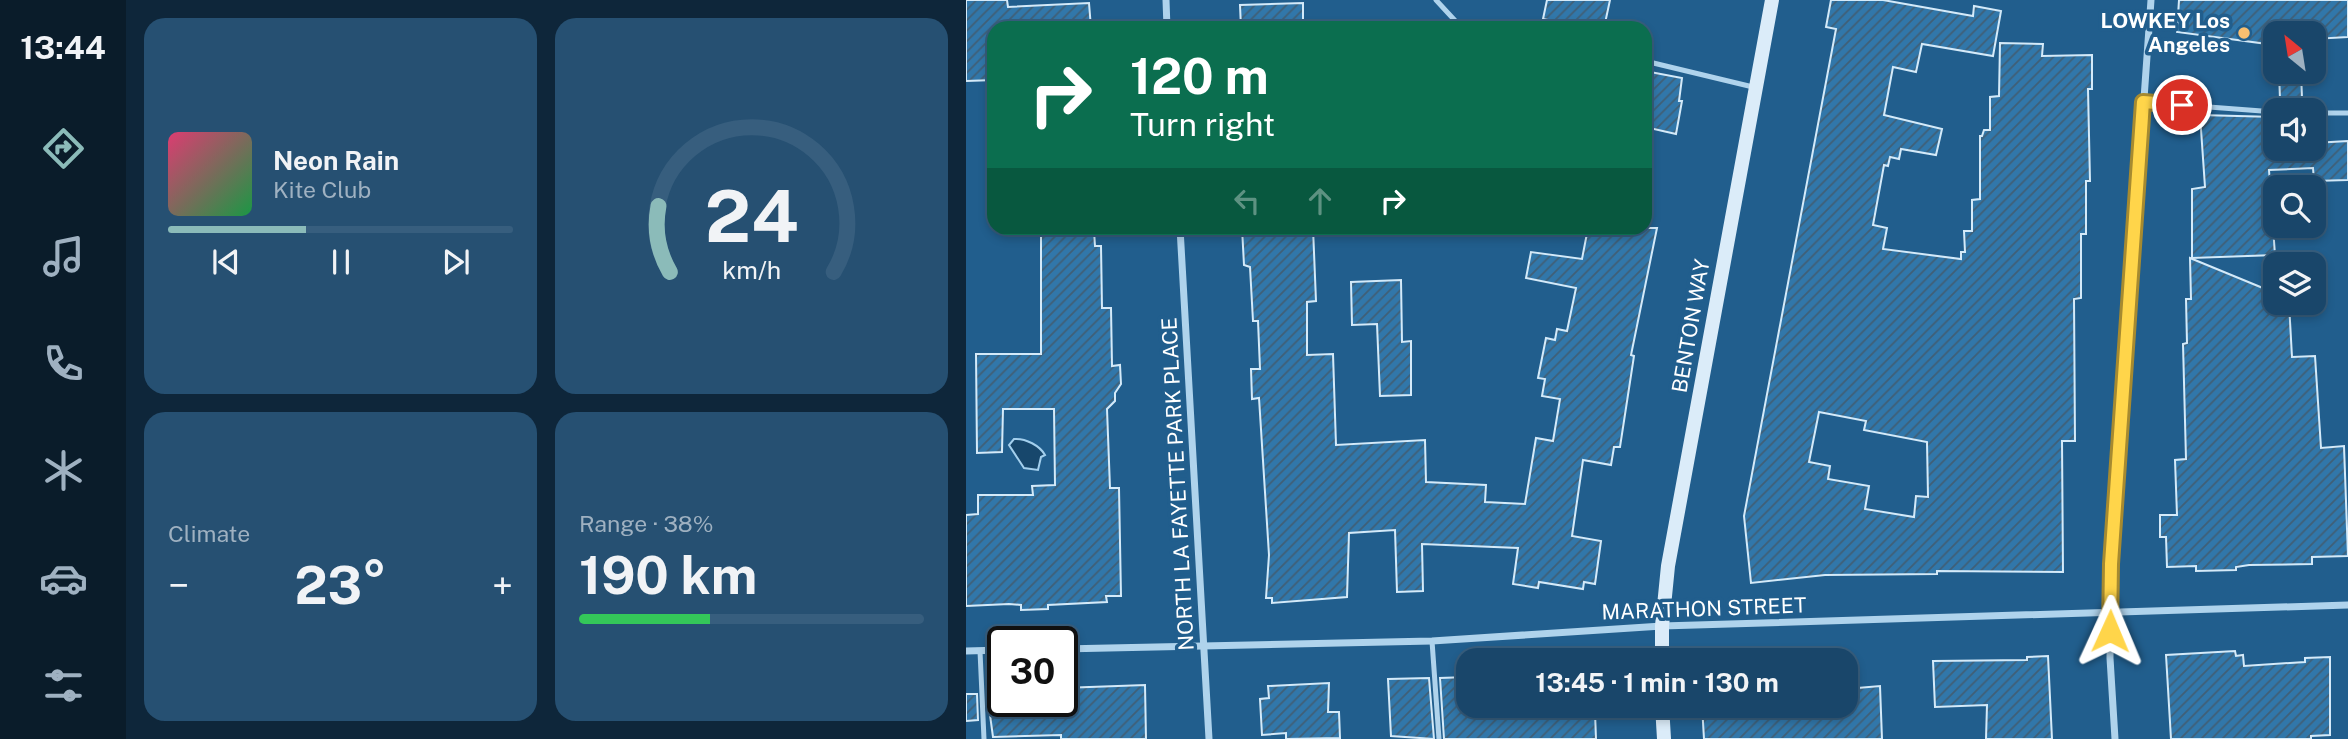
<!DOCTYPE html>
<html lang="en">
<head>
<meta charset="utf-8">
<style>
	:root { --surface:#19466a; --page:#265072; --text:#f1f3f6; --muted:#9fb1c1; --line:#375e7e; --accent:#8bbbb9 }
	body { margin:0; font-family:"Public Sans",sans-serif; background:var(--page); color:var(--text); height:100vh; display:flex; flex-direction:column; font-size:26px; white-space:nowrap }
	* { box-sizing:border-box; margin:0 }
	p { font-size:23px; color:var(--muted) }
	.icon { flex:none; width:38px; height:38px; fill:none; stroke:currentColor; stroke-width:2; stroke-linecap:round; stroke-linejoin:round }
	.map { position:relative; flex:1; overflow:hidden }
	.side { display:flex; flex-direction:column; gap:18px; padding:18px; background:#0e263a; width:840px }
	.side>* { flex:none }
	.banner { position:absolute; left:21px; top:21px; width:665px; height:214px; border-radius:21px; box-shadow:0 4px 10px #0003,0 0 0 2px var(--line); background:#0b6e4f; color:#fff; overflow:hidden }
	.needle { width:46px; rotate:330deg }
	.controls { position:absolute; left:1297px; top:21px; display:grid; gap:14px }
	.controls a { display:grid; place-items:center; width:63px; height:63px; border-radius:14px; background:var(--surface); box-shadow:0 4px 10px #0003,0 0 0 2px var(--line); font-size:35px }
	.speed { position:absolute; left:21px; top:626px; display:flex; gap:14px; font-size:35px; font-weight:700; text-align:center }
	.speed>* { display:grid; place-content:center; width:91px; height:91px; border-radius:50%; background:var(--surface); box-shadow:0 4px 10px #0003,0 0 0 2px var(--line); line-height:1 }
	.speed .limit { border:4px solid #111; border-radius:10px; background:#fff; color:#111 }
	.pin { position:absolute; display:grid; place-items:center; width:60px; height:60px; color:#fff; margin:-30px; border:4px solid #fff; border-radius:50%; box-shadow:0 2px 7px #0007 }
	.me { position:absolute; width:77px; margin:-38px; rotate:1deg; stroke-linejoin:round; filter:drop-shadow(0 0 5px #0008) }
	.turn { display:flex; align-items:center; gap:24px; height:147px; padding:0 28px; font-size:32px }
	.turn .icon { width:91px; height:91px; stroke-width:2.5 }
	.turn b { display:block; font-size:49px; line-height:60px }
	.lanes { display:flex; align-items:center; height:66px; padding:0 28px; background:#0003; justify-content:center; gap:35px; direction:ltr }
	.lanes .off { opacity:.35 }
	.big { font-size:52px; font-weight:700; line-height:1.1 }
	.side .widget { flex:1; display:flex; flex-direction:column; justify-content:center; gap:10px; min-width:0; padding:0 24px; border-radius:21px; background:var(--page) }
	.side .dial { align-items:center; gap:0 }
	.dial svg { height:182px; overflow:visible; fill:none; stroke:var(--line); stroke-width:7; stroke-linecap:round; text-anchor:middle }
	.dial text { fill:var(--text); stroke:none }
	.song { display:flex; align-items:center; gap:21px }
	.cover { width:84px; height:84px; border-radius:10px; background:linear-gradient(135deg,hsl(340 70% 55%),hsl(140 70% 35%)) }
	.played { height:7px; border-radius:4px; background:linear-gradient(90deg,var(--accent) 40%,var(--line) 40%) }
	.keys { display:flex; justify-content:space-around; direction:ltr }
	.heat { display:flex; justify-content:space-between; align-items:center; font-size:38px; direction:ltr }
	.charge { height:10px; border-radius:5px; background:linear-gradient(90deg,#34c759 38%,var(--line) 0) }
	.side .tiles { flex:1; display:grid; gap:18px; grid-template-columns:repeat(2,1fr) }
	.trip { position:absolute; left:490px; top:648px; width:402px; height:70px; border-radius:21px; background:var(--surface); box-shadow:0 4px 10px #0003,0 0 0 2px var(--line); font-weight:700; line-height:70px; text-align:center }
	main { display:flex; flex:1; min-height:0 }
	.tab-bar { display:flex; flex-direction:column; width:126px; justify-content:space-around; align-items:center; background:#0a1c2a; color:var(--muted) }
	.tab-bar .icon { width:49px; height:49px }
	.tab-bar .active { color:var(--accent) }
	.tab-bar b { font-size:32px; color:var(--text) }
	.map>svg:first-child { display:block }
	.water { fill:#17476c; stroke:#a3cfed; stroke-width:2 }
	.building { fill:url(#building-hatch); stroke:#d4eaf9; stroke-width:2; fill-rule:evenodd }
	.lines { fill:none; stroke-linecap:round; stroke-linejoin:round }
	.lane { stroke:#afd3ec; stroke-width:5 }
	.street { stroke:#afd3ec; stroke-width:7 }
	.secondary { stroke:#dbecf9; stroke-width:14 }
	.route-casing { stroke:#a68a30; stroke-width:18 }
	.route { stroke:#ffd54a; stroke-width:12 }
	.poi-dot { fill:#f9bf70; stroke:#215e8d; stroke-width:2.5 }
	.labels { text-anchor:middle; stroke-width:7; stroke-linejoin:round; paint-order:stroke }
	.poi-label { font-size:21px; font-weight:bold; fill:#fff; stroke:#215e8d; text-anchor:end }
	.street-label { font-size:21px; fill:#fff; stroke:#215e8d }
</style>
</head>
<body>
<main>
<nav class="tab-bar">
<b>13:44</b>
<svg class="icon active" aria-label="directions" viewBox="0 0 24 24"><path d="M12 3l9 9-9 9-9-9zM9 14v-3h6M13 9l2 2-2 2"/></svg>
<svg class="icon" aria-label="music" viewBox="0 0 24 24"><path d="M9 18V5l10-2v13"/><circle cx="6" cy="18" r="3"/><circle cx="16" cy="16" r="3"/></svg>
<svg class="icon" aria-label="phone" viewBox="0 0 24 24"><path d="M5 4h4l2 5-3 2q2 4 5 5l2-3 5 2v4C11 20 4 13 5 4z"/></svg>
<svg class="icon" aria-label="climate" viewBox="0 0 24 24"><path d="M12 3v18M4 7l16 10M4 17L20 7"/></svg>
<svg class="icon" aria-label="car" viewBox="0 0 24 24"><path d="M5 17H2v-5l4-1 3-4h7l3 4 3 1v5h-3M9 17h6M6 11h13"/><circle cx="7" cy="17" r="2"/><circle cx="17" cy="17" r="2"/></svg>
<svg class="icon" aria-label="filters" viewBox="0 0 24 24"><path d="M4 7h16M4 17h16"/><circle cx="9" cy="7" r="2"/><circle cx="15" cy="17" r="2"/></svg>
</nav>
<section class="side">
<div class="tiles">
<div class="widget">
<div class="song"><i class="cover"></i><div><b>Neon Rain</b><p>Kite Club</p></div></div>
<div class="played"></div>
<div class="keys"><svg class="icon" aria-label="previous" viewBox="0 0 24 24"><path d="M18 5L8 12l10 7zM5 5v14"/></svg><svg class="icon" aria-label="pause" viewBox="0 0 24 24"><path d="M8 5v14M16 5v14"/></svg><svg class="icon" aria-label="next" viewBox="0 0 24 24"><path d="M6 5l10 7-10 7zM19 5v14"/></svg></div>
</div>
<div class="widget dial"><svg viewBox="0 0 100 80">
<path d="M14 69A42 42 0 1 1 86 69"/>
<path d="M14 69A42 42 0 0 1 9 40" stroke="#8bbbb9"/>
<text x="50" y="56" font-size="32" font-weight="700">24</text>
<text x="50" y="72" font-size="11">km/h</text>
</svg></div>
<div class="widget"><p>Climate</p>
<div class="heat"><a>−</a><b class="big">23°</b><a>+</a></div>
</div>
<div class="widget"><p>Range · 38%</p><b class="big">190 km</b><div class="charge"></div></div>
</div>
</section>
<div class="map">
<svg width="1382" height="739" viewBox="0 0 1382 739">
	<defs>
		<pattern id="building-hatch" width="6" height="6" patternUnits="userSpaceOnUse" patternTransform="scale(1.75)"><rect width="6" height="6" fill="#3177aa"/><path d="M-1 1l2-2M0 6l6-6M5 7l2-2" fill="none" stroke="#405f76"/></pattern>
	</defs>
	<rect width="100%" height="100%" fill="#215e8d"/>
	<path class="water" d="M48,439C60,438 74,446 79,455L75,457L72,470L58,468L43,445Z"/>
	<g class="building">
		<polygon points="0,0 41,0 42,7 123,3 125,28 28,28 28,80 0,81"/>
		<polygon points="581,0 644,0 638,28 606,28 607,25 577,19"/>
		<path d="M865,0H917L1007,16L1008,6L1035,11L1027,56L956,44L950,72L927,67L918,115L976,129L970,155L935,149L933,159L924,157L922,166L918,165L907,225L921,228L917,249L995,259V252H999L998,231H1006V200L1014,199V136H1016L1018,130H1024V97L1033,96L1034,43L1077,44L1076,56L1126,55V89H1122L1124,181H1120V234H1115V298L1108,299L1109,441H1096L1097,572L971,571V574L859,575L785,583L778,516L870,29L860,27ZM853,412L900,421L898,430L961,442L962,497L950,496L948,517L899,509L903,486L862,479L864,466L843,462Z"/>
		<polygon points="1213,0 1382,0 1382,37 1348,39 1348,33 1309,33 1309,45 1211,32"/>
		<polygon points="337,3 337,28 275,28 274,5"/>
		<polygon points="679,71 716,78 713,101 716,101 710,134 679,127"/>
		<polygon points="1313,72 1335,72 1336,98 1314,99"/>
		<polygon points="1234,115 1309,117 1309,149 1348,149 1348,143 1382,141 1382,180 1348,181 1347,168 1303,170 1309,255 1226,258 1226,189 1239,187"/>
		<polygon points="276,228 347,228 350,301 341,302 341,355 367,354 370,445 459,440 460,482 520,485 519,502 559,504 570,438 587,441 594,399 576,396 579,379 572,378 580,338 589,340 591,329 601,331 610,288 560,278 565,252 616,259 622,228 691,228 665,355 668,356 654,447 648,447 645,465 617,460 606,536 635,541 629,584 618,582 617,589 573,582 572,588 547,584 552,548 456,544 457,591 431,592 429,530 383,533 381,597 306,603 306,598 300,598 303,555 293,398 286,399 285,369 294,369 292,321 287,321 284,267 278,265"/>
		<polygon points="128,231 129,246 135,246 136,308 145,308 146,366 154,365 155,384 149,393 149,401 141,409 144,488 153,488 155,596 140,596 141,602 82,605 82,609 55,610 55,605 43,604 0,606 0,515 12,514 12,495 67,495 66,486 89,485 88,409 37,409 36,452 11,453 10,354 75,354 75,234"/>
		<polygon points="1224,258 1309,293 1309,303 1323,303 1326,357 1349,356 1355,448 1378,446 1382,556 1346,557 1346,564 1283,565 1270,567 1270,570 1230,571 1230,566 1201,567 1200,537 1194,537 1194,515 1211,515 1209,460 1220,459 1217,344 1221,343 1220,299 1225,299"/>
		<polygon points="435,280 436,342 445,341 445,395 414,396 411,324 386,325 385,282"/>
		<polygon points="1269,651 1270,656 1277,655 1278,666 1339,662 1339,658 1364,657 1364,735 1345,736 1345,739 1205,739 1200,655"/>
		<polygon points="1082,656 1086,739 1020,739 1021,705 969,707 967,661 1061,660 1061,657"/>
		<polygon points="501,677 502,705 621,705 622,713 629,712 630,739 478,739 474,678"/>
		<polygon points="463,678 468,739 425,736 422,679"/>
		<polygon points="363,683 362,712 373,712 374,738 320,739 320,733 296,735 294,699 303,698 302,686"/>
		<polygon points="179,685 180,739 95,739 95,735 27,737 21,693 37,693 37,702 96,702 96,688"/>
		<polygon points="914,686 916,739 738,739 736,705 880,705 880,689"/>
		<polygon points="0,694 11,694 12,720 0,721"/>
	</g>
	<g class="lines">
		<g class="lane">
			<polyline points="470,0 494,26 503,28"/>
			<polyline points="679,61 787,87"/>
			<polyline points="1177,102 1309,112"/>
			<polyline points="1348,113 1382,113"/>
			<polyline points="466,641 473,739"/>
			<polyline points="14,651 18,739"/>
		</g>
		<g class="street">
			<polyline points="200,0 201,28"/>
			<polyline points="214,228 243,739"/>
			<polyline points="96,649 466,641 696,626 1382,605"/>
			<polyline points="0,651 37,650"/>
			<polyline points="1149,739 1144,658 1145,564 1185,0"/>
		</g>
		<g class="secondary">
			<polyline points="696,660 696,626 702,566 806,0"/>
			<polyline points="696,705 698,739"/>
		</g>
	</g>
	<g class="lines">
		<defs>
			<polyline id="route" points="1144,631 1145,564 1177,102 1216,105"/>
		</defs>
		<use href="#route" class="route-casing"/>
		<use href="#route" class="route"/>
	</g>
	<circle class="poi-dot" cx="1278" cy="33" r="7"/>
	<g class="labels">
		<g class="poi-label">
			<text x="1264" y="28">LOWKEY Los<tspan x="1264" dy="24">Angeles</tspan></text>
		</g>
		<g class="street-label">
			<text transform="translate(725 326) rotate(-80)" y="7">BENTON WAY</text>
			<text transform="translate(212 484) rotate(-93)" y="7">NORTH LA FAYETTE PARK PLACE</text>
			<text transform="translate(738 609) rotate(-2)" y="7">MARATHON STREET</text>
		</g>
	</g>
</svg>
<div class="controls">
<a><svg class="needle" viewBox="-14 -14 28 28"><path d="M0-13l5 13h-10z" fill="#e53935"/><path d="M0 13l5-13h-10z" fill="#9fb1c1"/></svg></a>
<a><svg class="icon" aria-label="sound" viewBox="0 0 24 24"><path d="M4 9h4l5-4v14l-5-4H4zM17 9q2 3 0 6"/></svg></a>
<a><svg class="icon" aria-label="search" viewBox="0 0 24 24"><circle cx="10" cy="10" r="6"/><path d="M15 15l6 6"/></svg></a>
<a><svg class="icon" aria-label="layers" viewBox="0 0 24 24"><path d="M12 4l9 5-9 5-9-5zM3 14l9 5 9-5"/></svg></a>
</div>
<div class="speed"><div class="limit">30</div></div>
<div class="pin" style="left:1216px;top:105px;background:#d93025"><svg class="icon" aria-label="arrive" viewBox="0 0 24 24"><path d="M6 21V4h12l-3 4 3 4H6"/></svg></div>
<svg class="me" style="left:1144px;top:631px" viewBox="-20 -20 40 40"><path d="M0-17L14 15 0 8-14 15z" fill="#ffd54a" stroke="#fff" stroke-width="4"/></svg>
<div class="trip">13:45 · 1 min · 130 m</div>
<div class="banner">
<div class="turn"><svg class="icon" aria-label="right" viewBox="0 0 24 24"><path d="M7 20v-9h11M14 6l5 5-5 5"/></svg><div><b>120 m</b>Turn right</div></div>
<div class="lanes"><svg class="icon off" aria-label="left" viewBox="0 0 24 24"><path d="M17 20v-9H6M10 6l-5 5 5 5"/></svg><svg class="icon off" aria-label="ahead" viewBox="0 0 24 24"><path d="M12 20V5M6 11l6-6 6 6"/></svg><svg class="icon" aria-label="right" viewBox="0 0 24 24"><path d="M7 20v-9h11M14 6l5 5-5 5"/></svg></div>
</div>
</div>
</main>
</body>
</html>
